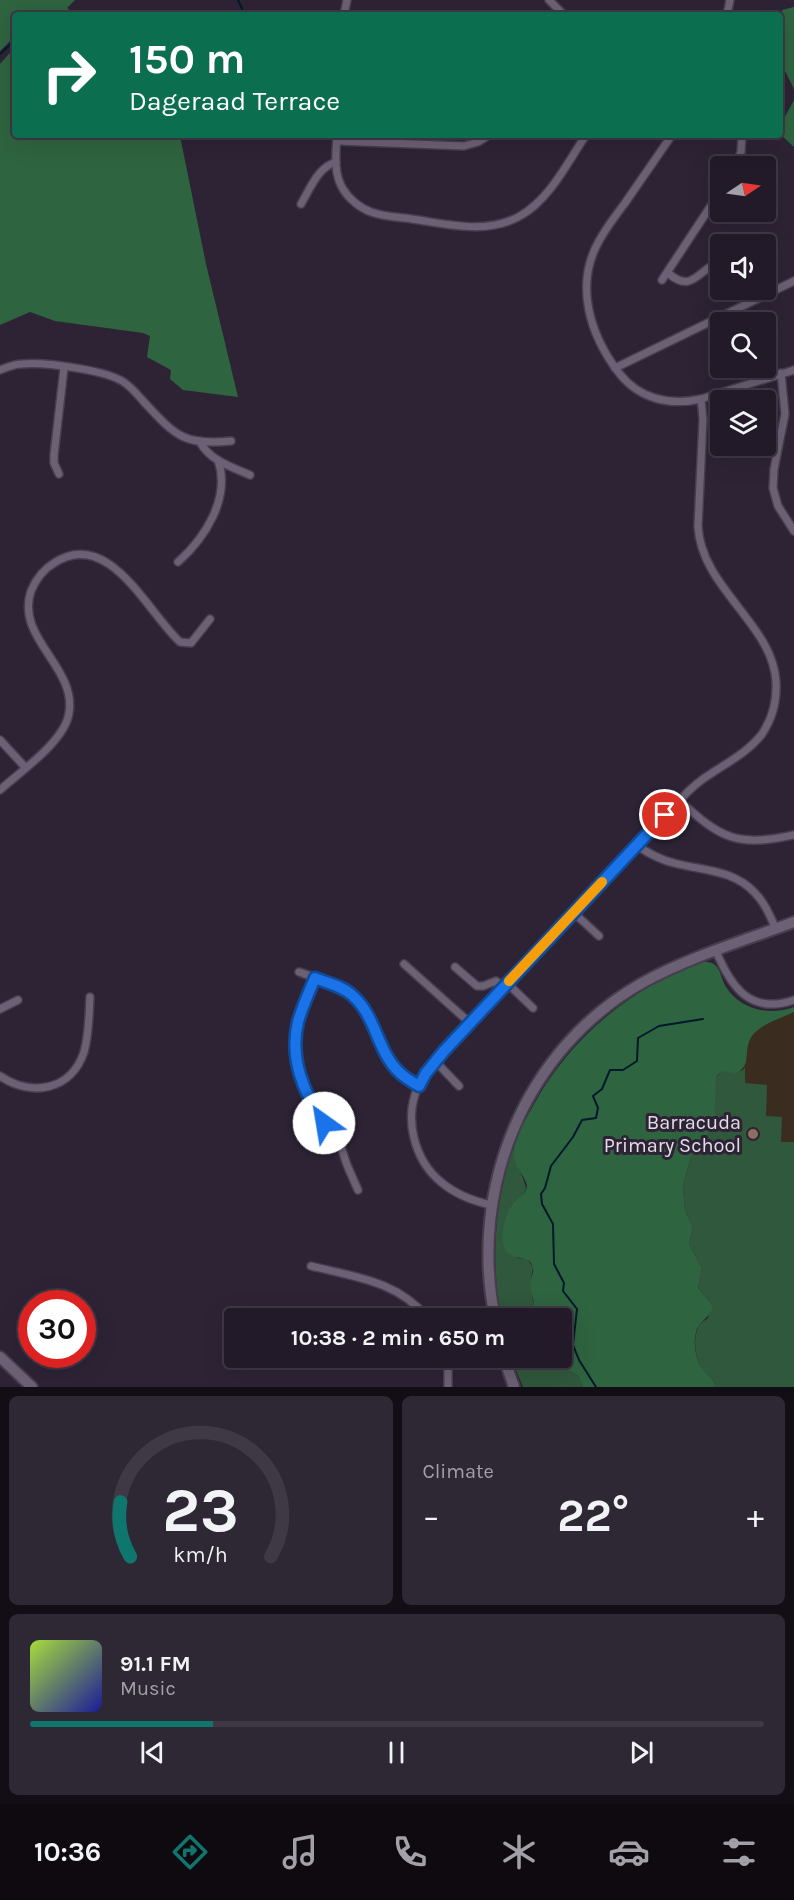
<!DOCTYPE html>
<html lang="en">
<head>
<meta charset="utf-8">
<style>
	:root { --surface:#221a28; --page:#2e2734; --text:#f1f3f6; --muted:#a2a1a8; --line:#3f3845; --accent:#0f766e }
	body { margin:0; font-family:Karla,sans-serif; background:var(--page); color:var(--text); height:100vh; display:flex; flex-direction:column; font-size:22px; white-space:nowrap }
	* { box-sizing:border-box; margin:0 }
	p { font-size:20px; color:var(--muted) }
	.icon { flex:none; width:33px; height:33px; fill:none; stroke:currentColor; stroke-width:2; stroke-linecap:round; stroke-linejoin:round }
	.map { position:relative; height:1387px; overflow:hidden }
	.details { display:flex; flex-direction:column; gap:9px; padding:9px; background:#130e16; flex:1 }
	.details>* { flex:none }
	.guide { position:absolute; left:12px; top:12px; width:771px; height:126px; border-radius:6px; box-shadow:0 6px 24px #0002,0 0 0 2px var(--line); background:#0b6e4f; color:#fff; overflow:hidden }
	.needle { width:39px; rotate:77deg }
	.buttons { position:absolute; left:710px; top:156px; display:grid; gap:12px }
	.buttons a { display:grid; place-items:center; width:66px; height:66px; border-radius:6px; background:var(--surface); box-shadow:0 6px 24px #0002,0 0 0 2px var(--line); font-size:30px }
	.speed { position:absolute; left:18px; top:1290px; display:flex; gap:12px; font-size:30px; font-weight:700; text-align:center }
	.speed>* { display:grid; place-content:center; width:78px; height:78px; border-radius:50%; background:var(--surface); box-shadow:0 6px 24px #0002,0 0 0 2px var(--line); line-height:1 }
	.speed .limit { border:9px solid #d22; background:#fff; color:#111 }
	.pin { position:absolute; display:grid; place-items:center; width:51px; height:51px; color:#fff; margin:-26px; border:3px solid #fff; border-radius:50%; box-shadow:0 2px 6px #0007 }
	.me { position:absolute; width:66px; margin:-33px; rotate:328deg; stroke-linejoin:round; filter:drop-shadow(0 0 4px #0008) }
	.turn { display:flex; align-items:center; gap:21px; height:126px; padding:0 18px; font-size:27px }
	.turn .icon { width:78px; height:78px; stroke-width:2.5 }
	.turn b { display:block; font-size:42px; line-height:51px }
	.big { font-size:45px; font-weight:700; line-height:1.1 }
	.details .widget { flex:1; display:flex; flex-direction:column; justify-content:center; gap:9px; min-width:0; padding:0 21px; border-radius:9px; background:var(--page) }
	.details .dial { align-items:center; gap:0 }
	.dial svg { height:156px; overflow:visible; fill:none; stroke:var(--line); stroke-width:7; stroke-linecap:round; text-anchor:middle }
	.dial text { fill:var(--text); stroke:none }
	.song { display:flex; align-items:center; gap:18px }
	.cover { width:72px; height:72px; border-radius:9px; background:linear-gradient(135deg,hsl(80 70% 55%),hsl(240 70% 35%)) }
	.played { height:6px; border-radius:3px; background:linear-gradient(90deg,var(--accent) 25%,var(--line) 25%) }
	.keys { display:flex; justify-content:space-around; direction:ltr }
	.heat { display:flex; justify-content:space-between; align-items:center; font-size:33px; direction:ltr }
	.details .tiles { flex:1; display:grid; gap:9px; grid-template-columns:1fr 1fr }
	.widget:last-child { grid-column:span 2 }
	.trip { position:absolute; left:224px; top:1308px; width:348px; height:60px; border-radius:6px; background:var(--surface); box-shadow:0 6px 24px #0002,0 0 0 2px var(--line); font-weight:700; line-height:60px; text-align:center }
	.menu { display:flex; height:96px; justify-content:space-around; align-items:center; background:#0e0a10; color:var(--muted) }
	.menu .icon { width:42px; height:42px }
	.menu .selected { color:var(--accent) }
	.menu b { font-size:27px; color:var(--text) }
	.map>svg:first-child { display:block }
	.education { fill:#3b2c20 }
	.green { fill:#30583c }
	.forest { fill:#2f6440 }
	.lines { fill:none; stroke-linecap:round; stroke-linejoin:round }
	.stream { stroke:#001a2c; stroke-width:2 }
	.street-casing { stroke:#463e4d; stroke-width:10 }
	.secondary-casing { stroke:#463e4d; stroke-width:14 }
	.street { stroke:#6c6075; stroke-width:7 }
	.secondary { stroke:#6c6075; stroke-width:10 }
	.route-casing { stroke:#114b97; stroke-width:15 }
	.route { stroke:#1a73e8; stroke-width:10 }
	.slow { stroke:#f59e0b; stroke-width:10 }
	.education-dot { fill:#8d6e63; stroke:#2d2335; stroke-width:2 }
	.labels { text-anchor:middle; stroke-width:6; stroke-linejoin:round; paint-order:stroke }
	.poi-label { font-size:20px; fill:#e2dce8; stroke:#2d2335; text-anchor:end }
</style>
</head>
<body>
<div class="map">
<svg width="794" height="1387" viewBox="0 0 794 1387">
	<rect width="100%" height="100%" fill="#2d2335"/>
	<polygon class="education" points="794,1008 794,1226 709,1043"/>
	<g class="green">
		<path d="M745,1067V1083L767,1085L766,1116L782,1117L781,1142H794V1387H716C711,1373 705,1375 700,1365C695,1355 693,1338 698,1328C699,1324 704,1321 708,1318L710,1302L698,1288L702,1268L689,1244L693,1227L685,1211L683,1185L692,1154L709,1133L716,1077L723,1071L728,1070L733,1073L743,1070Z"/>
		<path d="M513,1148C514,1159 527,1185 526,1189C524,1195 517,1198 513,1203C503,1217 514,1242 517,1258L527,1259L533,1267L530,1287L534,1304L529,1313V1318H501C491,1260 494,1205 513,1148Z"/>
		<polygon points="511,1358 552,1358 554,1363 578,1376 583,1387 523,1387"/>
	</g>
	<g class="forest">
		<polygon points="0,0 75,0 67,8 76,15 15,15 15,38 12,39 0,51"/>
		<polygon points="794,7 794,89 782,65 782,10"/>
		<polygon points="15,47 15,135 150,135 153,139 170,135 180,136 206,264 238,397 183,390 170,379 171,370 147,357 150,336 143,333 55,321 30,312 0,325 0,64"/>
		<polygon points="794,100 794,147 780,134 780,126"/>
		<path d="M703,962C708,962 713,962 716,966C721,971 722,981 726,987C741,1010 770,1016 794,1007V1012C781,1018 761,1024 752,1036C742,1051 753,1065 736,1073C726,1073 725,1067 716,1077L714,1131L709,1133L692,1154L683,1185L685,1211L693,1227L689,1244L702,1268L698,1288L710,1302L713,1309C709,1316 701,1322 698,1327C692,1337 695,1360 702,1368C709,1377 712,1376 716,1387H583L578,1376L554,1363L552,1358H561V1318H529V1313L534,1304C534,1298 530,1292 530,1287C529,1279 536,1272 532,1265C527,1253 506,1264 503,1242C501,1230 506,1213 513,1203C517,1197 527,1194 527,1186C526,1175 510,1164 514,1148C516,1134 526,1119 533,1106C569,1039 631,987 703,962Z"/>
	</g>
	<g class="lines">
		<g class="stream">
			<polyline points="238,0 245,15"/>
			<polyline points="0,54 15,40"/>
			<polyline points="596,1387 579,1360 573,1345 577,1309 563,1291 564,1283 554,1264 553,1224 542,1204 541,1194 545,1188 551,1166 573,1137 582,1120 596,1118 598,1108 593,1096 602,1089 610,1070 623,1070 637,1061 638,1038 659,1026 703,1019"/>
		</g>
		<defs>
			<g id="street">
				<polyline points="549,0 564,15"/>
				<polyline points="344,15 347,0"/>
				<polyline points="727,15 730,0"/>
				<path d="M337,135C336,153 333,173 343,189C349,199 360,208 371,212C384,217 399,217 412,219C447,224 486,235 520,216C550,199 567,163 586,135"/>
				<path d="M672,135C656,158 641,180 625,203C616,215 606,228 599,241C574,285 590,335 619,373C639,399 670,406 701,399L794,370"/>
				<polyline points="337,141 464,146 478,142 489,135"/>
				<polyline points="735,166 741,152 742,135"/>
				<path d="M301,204C310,189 318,167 336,162"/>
				<path d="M668,273C692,294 697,271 720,261"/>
				<polyline points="662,280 720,192"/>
				<polyline points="615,368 794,281"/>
				<path d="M0,370C7,367 14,364 22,364C44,362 108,370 125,383C132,388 138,395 144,402C175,435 183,446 231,441"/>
				<polyline points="781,373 785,414 774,469 773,488 778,506 794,531"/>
				<path d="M200,442C210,461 232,467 250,475"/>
				<polyline points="59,474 54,463 54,455 64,368"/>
				<path d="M178,562C205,538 231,498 218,460"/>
				<polyline points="0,740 25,767"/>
				<path d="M0,790C21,771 65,741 69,713C77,667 15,638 31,591C36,579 44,569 54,563C109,527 147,612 180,642L191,643L210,619"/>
				<path d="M679,800C721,839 737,847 794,835"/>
				<path d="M636,845C648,853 660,860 674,863C703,871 733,869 755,893C765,903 770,916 776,929"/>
				<polyline points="574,913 599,936"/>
				<path d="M716,951C731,987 750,1015 794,1000"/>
				<polyline points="404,964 470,1023"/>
				<polyline points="455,967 477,986 483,986 496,981 504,987"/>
				<path d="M299,972C315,978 337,983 351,994C373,1011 376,1044 393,1066C400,1075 409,1080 419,1086"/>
				<path d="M315,978C309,992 302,1007 298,1022C289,1059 304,1093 324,1123H333L347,1165L358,1190"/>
				<polyline points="507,983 533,1008"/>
				<polyline points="0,1009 18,1000"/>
				<polyline points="435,1061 459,1086"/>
				<path d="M0,1076C31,1097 71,1091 84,1052C89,1035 89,1015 90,997"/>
				<path d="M491,1205C473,1201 455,1194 441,1182C414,1160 403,1117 419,1085C425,1072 434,1062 444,1051C487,1005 532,959 575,912C610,874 644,835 681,799C690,789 700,780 712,773C730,761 749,751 762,734C772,719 777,700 776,682C773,624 701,588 698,526L703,419L701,399"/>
				<path d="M311,1266C356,1277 397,1281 428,1318"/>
				<polyline points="445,1358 448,1369 448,1387"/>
			</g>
			<g id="secondary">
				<path d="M495,1318C468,1189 525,1049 642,983C689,957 743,941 794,922"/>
				<polyline points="0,1357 32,1387"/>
				<polyline points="504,1358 514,1387"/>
			</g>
		</defs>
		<use href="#street" class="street-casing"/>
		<use href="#secondary" class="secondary-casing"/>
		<use href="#street" class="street"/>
		<use href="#secondary" class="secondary"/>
	</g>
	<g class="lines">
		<defs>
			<path id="route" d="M324,1123C304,1093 289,1059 298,1022C302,1007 309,992 315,978C327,983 343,986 353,996C376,1016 377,1051 399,1072C405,1078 412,1082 419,1086L426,1073L444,1051L665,815"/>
		</defs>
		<use href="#route" class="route-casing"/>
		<use href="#route" class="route"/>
		<polyline class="slow" points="509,981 602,882"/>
	</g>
	<circle class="education-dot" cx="753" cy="1134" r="6"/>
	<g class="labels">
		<g class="poi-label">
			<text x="741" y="1129">Barracuda<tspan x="741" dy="23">Primary School</tspan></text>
		</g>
	</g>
</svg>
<div class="buttons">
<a><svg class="needle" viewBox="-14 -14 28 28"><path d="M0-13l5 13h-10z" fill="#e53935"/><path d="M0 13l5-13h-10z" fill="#a2a1a8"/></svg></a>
<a><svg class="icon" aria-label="sound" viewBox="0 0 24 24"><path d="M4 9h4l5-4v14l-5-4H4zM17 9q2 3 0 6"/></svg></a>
<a><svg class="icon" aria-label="search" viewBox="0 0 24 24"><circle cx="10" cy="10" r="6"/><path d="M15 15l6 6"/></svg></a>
<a><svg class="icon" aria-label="layers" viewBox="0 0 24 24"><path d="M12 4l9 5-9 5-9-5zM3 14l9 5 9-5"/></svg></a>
</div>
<div class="speed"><div class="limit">30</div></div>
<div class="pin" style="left:665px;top:815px;background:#d93025"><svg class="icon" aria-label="arrive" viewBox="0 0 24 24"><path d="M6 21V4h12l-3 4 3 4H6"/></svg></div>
<svg class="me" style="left:324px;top:1123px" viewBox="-20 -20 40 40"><circle r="19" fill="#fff"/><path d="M0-13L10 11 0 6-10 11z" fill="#1a73e8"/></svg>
<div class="trip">10:38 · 2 min · 650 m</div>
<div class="guide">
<div class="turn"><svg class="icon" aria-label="right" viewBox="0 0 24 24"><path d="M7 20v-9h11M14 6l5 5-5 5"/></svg><div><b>150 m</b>Dageraad Terrace</div></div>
</div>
</div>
<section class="details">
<div class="tiles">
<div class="widget dial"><svg viewBox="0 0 100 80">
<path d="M14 69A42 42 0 1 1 86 69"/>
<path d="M14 69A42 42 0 0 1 9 41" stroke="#0f766e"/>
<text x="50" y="56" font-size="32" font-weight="700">23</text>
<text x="50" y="72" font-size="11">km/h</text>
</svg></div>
<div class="widget"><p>Climate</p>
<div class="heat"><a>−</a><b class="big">22°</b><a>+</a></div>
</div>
<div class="widget">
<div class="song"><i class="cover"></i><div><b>91.1 FM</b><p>Music</p></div></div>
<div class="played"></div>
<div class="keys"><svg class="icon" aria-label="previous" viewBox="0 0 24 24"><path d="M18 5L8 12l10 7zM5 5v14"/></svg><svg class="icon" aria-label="pause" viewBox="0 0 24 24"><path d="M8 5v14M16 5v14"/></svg><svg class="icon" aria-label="next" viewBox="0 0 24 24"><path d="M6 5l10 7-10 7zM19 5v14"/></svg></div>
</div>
</div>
</section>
<nav class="menu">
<b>10:36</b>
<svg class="icon selected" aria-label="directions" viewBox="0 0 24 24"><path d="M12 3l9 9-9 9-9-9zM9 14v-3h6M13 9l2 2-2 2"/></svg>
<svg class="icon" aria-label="music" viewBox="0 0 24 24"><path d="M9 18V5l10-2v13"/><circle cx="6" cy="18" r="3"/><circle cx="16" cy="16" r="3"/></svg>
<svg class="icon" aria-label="phone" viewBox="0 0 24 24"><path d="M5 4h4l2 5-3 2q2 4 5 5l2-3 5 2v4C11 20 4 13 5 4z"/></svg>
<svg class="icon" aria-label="climate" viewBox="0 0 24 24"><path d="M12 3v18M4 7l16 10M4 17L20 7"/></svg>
<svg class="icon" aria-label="car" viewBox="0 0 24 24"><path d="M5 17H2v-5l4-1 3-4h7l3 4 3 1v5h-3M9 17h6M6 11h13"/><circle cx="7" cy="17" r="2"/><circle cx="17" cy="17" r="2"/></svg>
<svg class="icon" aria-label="filters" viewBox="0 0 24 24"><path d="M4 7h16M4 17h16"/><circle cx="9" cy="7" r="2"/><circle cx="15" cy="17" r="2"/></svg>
</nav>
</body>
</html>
